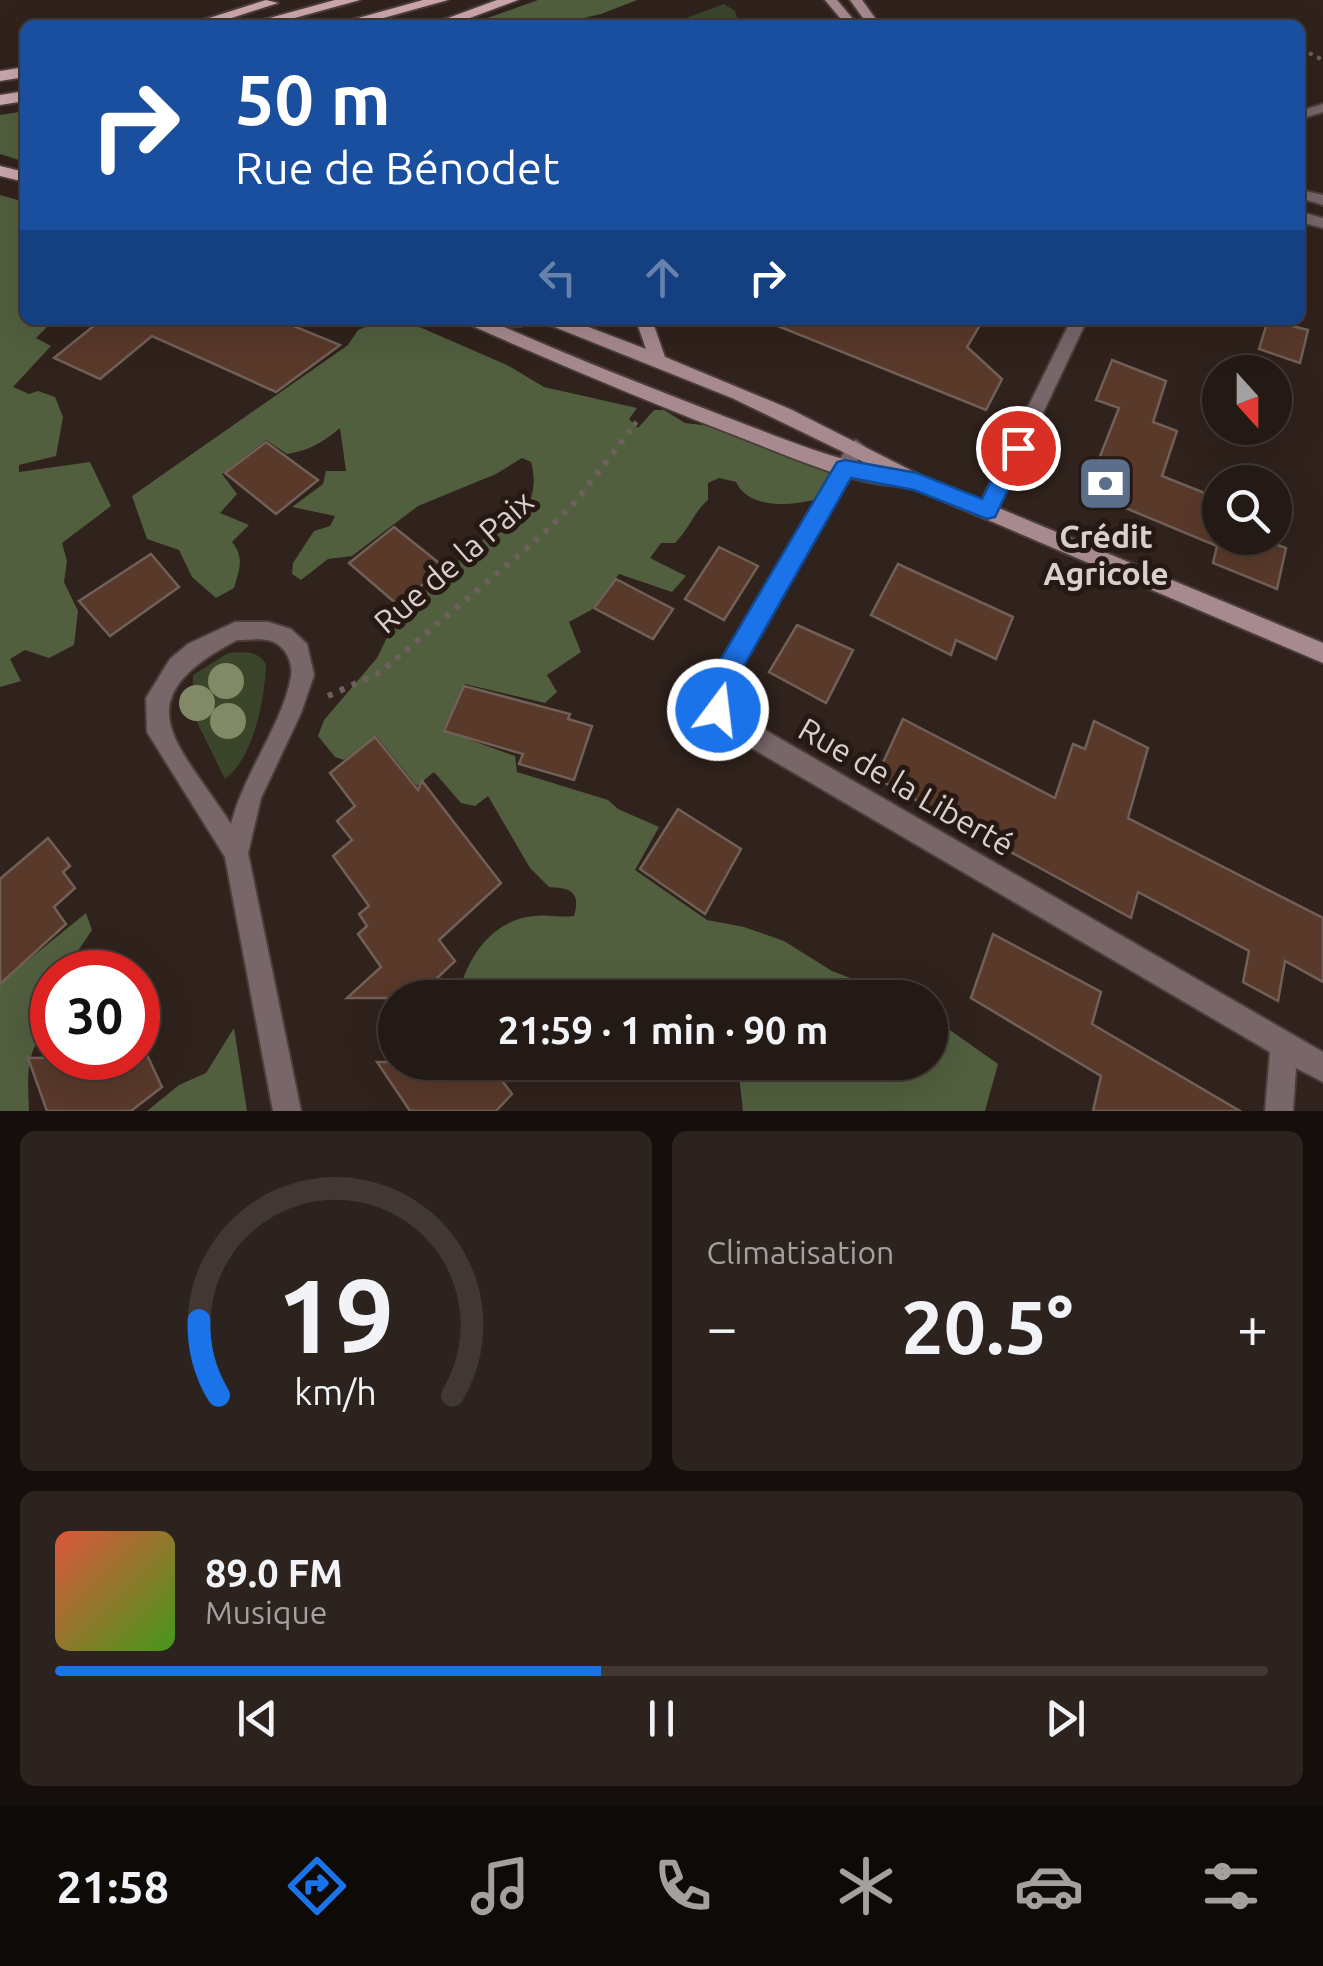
<!DOCTYPE html>
<html lang="fr">
<head>
<meta charset="utf-8">
<style>
	:root { --surface:#241a15; --page:#2c231e; --text:#f1f3f6; --muted:#a3a1a0; --line:#413834; --accent:#1a73e8 }
	body { margin:0; font-family:Ubuntu,sans-serif; background:var(--page); color:var(--text); height:100vh; display:flex; flex-direction:column; font-size:38px; white-space:nowrap }
	* { box-sizing:border-box; margin:0 }
	p { font-size:32px; color:var(--muted) }
	.icon { flex:none; width:55px; height:55px; fill:none; stroke:currentColor; stroke-width:2; stroke-linecap:round; stroke-linejoin:round }
	.map { position:relative; height:1111px; overflow:hidden }
	.side { display:flex; flex-direction:column; gap:20px; padding:20px; background:#140e0c; flex:1 }
	.side>* { flex:none }
	.hud { position:absolute; left:20px; top:20px; width:1285px; height:305px; border-radius:15px; box-shadow:0 10px 40px #0002,0 0 0 2px var(--line); background:#1a4fa0; color:#fff; overflow:hidden }
	.needle { width:65px; rotate:159deg }
	.controls { position:absolute; left:1202px; top:355px; display:grid; gap:20px }
	.controls a { display:grid; place-items:center; width:90px; height:90px; border-radius:50%; background:var(--surface); box-shadow:0 10px 40px #0002,0 0 0 2px var(--line); font-size:50px }
	.speed { position:absolute; left:30px; top:950px; display:flex; gap:20px; font-size:50px; font-weight:700; text-align:center }
	.speed>* { display:grid; place-content:center; width:130px; height:130px; border-radius:50%; background:var(--surface); box-shadow:0 10px 40px #0002,0 0 0 2px var(--line); line-height:1 }
	.speed .limit { border:15px solid #d22; background:#fff; color:#111 }
	.pin { position:absolute; display:grid; place-items:center; width:85px; height:85px; color:#fff; margin:-42px; border:5px solid #fff; border-radius:50%; box-shadow:0 2px 10px #0007 }
	.me { position:absolute; width:110px; margin:-55px; rotate:15deg; stroke-linejoin:round; filter:drop-shadow(0 0 8px #0008) }
	.turn { display:flex; align-items:center; gap:35px; height:210px; padding:0 50px; font-size:45px }
	.turn .icon { width:130px; height:130px; stroke-width:2.5 }
	.turn b { display:block; font-size:70px; line-height:85px }
	.lanes { display:flex; align-items:center; height:95px; padding:0 50px; background:#0003; justify-content:center; gap:50px; direction:ltr }
	.lanes .off { opacity:.35 }
	.big { font-size:75px; font-weight:700; line-height:1.1 }
	.side .widget { flex:1; display:flex; flex-direction:column; justify-content:center; gap:15px; min-width:0; padding:0 35px; border-radius:15px; background:var(--page) }
	.side .dial { align-items:center; gap:0 }
	.dial svg { height:260px; overflow:visible; fill:none; stroke:var(--line); stroke-width:7; stroke-linecap:round; text-anchor:middle }
	.dial text { fill:var(--text); stroke:none }
	.song { display:flex; align-items:center; gap:30px }
	.cover { width:120px; height:120px; border-radius:15px; background:linear-gradient(135deg,hsl(10 70% 55%),hsl(100 70% 35%)) }
	.played { height:10px; border-radius:5px; background:linear-gradient(90deg,var(--accent) 45%,var(--line) 45%) }
	.keys { display:flex; justify-content:space-around; direction:ltr }
	.heat { display:flex; justify-content:space-between; align-items:center; font-size:55px; direction:ltr }
	.side .tiles { flex:1; display:grid; gap:20px; grid-template-columns:1fr 1fr }
	.widget:last-child { grid-column:span 2 }
	.trip { position:absolute; left:378px; top:980px; width:570px; height:100px; border-radius:50px; background:var(--surface); box-shadow:0 10px 40px #0002,0 0 0 2px var(--line); font-weight:700; line-height:100px; text-align:center }
	.dock { display:flex; height:160px; justify-content:space-around; align-items:center; background:#0e0a08; color:var(--muted) }
	.dock .icon { width:70px; height:70px }
	.dock .selected { color:var(--accent) }
	.dock b { font-size:45px; color:var(--text) }
	.map>svg:first-child { display:block }
	.green { fill:#3a452a }
	.forest { fill:#515f3f }
	.building { fill:#59392a; stroke:#716058; stroke-width:2.5 }
	.lines { fill:none; stroke-linecap:round; stroke-linejoin:round }
	.street-casing { stroke:#4b3e38; stroke-width:4 }
	.secondary-casing { stroke:#4b3e38; stroke-width:4 }
	.primary-casing { stroke:#4b3e38; stroke-width:4 }
	.path-far2 { stroke:#6e615c; stroke-width:4; stroke-dasharray:4 5; stroke-linecap:butt }
	.path-far1 { stroke:#6e615c; stroke-width:5; stroke-dasharray:4 6; stroke-linecap:butt }
	.path { stroke:#6e615c; stroke-width:6; stroke-dasharray:5 8; stroke-linecap:butt }
	.street { fill:#786669; fill-rule:evenodd }
	.secondary { fill:#a78a90; fill-rule:evenodd }
	.primary { fill:#cba6ad; fill-rule:evenodd }
	.tree { fill:#828967 }
	.route { fill:#1a73e8; stroke:#114b97; stroke-width:2.5 }
	.labels { text-anchor:middle; stroke-width:10; stroke-linejoin:round; paint-order:stroke }
	.poi-label { font-size:32px; font-weight:bold; fill:#d9cfcb; stroke:#261812 }
	.street-label { font-size:32px; fill:#d9cfcb; stroke:#261812 }
</style>
</head>
<body>
<div class="map">
<svg width="1323" height="1111" viewBox="0 0 1323 1111">
	<rect width="100%" height="100%" fill="#30221c"/>
	<g class="green">
		<polygon points="724,4 735,11 739,25 667,25"/>
		<path d="M228,653C244,652 257,650 266,664C265,698 254,758 225,779L192,712L193,675Z"/>
	</g>
	<g class="forest">
		<polygon points="538,0 637,0 601,14 554,25 468,25"/>
		<polygon points="25,111 25,162 0,154 0,115"/>
		<polygon points="0,195 25,202 25,320 54,320 36,338 51,346 13,387 29,394 38,391 55,397 63,417 56,456 19,465 19,472 90,462 111,506 62,543 67,561 64,582 78,611 74,645 49,658 25,650 10,659 21,681 0,687"/>
		<path d="M383,320L408,322L507,365L544,387L637,408L629,419L638,428L654,410H664L685,423L718,427L831,474L814,500C789,506 749,509 736,482L719,478L708,483V500C694,512 689,529 675,543H661L650,558L686,576L672,592L619,574L591,610L569,622L581,652L547,675L557,692L545,703L465,684L443,730L515,756L517,772L608,800L618,809L659,827L635,870L707,920L744,927L784,941L832,971L900,997L651,998L642,991L629,998L458,997C466,959 491,920 534,916C547,914 561,918 574,916C581,892 571,888 549,887L530,868L488,796L475,806L461,803L434,772L417,786L376,736L344,760L335,757L318,736L324,720L377,658L399,613L486,537C522,531 541,496 531,462L522,458L496,474L418,506L352,556L328,559L301,580L292,574L293,563L314,531L330,526L335,516L292,507L323,484L326,471H346L340,428C323,442 311,450 287,454L266,440L222,474L237,494L220,513L249,525L232,542C245,558 239,570 234,588L216,598L192,577L179,550L147,539L132,496L348,345L358,330Z"/>
		<path d="M86,913L92,930L76,954L78,972H52V1025C24,1047 28,1078 29,1111H0V983Z"/>
		<polygon points="930,1016 998,1064 985,1111 743,1111 739,1076 744,1063 930,1062"/>
		<polygon points="234,1028 247,1111 147,1111 179,1085 206,1073"/>
	</g>
	<g class="building">
		<polygon points="101,320 279,320 340,345 276,392 152,336 100,379 54,358"/>
		<polygon points="763,320 983,320 967,347 1002,379 986,410"/>
		<polygon points="1268,320 1308,330 1300,363 1259,349"/>
		<polygon points="1112,360 1166,381 1153,422 1177,431 1162,476 1220,499 1220,538 1259,538 1286,548 1277,589 1213,563 1217,546 1099,497 1090,482 1119,408 1096,400"/>
		<polygon points="266,442 318,480 276,514 225,473"/>
		<polygon points="394,527 443,566 399,606 349,563"/>
		<polygon points="719,547 758,566 724,620 685,599"/>
		<polygon points="151,554 179,587 110,636 79,601"/>
		<polygon points="898,564 1013,617 996,659 956,640 951,655 871,615"/>
		<polygon points="616,579 673,609 653,639 594,608"/>
		<polygon points="797,625 853,650 826,703 769,672"/>
		<polygon points="464,686 570,714 568,719 592,726 574,780 519,764 523,754 444,731"/>
		<polygon points="903,719 1055,798 1073,744 1085,749 1094,721 1148,748 1128,818 1323,918 1323,982 1285,961 1278,1001 1243,982 1249,951 1138,892 1131,918 876,778"/>
		<polygon points="375,737 418,790 422,781 501,883 439,940 455,961 416,998 347,998 381,967 358,934 367,926 359,914 369,906 333,856 352,840 337,821 355,806 330,773"/>
		<polygon points="678,809 741,849 705,914 640,869"/>
		<polygon points="48,838 70,866 63,872 75,888 54,907 66,924 0,984 0,879"/>
		<polygon points="993,934 1101,992 1092,1024 1240,1111 1093,1111 1101,1076 971,998"/>
		<polygon points="148,1057 162,1087 131,1111 47,1111 28,1058"/>
		<polygon points="377,1062 488,1062 512,1094 496,1111 410,1111"/>
	</g>
	<g class="lines">
		<defs>
			<g id="street">
				<polygon points="1323,104 1323,112 1300,119 1300,111"/>
				<polygon points="1300,190 1323,195 1323,205 1300,198"/>
				<polygon points="1300,212 1323,218 1323,228 1300,222"/>
				<polygon points="1071,320 1087,320 994,516 980,516 977,510"/>
				<polygon points="856,440 865,447 735,678 729,700 732,711 1323,1052 1323,1082 1296,1068 1293,1111 1265,1111 1270,1052 714,726 707,700 717,668 850,442"/>
				<path d="M235,622H268L291,629L307,644L314,675L301,713L261,798L248,853L301,1111H273L225,857L147,732L146,698L170,659L188,644ZM237,640C249,640 266,637 276,643C288,651 293,664 291,677C283,723 244,773 231,824C177,741 121,701 237,640Z"/>
			</g>
			<g id="secondary">
				<polygon points="825,0 837,0 858,25 846,25"/>
				<polygon points="850,0 862,0 880,25 868,25"/>
				<path d="M466,320H529L521,326L504,327C577,359 651,388 726,417C774,435 822,456 872,466L732,398L547,324L545,320H570L646,349L636,320H652L665,357L790,409L924,477L1323,643V663L906,485C866,490 791,457 752,442C656,405 562,366 468,324Z"/>
			</g>
			<g id="primary">
				<polygon points="266,0 278,3 210,25 187,25"/>
				<polygon points="335,0 360,0 269,25 244,25"/>
				<polygon points="423,0 448,0 358,25 333,25"/>
				<polygon points="497,0 518,0 451,25 429,25"/>
				<polygon points="25,67 25,77 0,81 0,71"/>
				<polygon points="25,91 25,101 0,105 0,95"/>
				<polygon points="0,166 25,172 25,182 0,176"/>
			</g>
		</defs>
		<use href="#street" class="street-casing"/>
		<use href="#secondary" class="secondary-casing"/>
		<use href="#primary" class="primary-casing"/>
		<polyline class="path-far2" points="1301,49 1323,60"/>
		<polyline class="path-far1" points="628,433 640,417"/>
		<polyline class="path" points="328,696 379,673 533,543 572,506 630,431"/>
		<use href="#street" class="street"/>
		<use href="#secondary" class="secondary"/>
		<use href="#primary" class="primary"/>
	</g>
	<g class="tree">
		<circle cx="226" cy="681" r="18"/>
		<circle cx="197" cy="703" r="18"/>
		<circle cx="228" cy="721" r="18"/>
	</g>
	<polygon class="route" points="1018,439 1028,448 995,517 987,519 914,490 851,478 737,678 727,719 718,722 710,719 706,710 716,667 837,462 845,460 917,473 982,499 1010,442"/>
	<defs>
		<symbol id="bank-square" viewBox="-11 -11 22 22"><rect x="-9" y="-9" width="18" height="18" rx="4" fill="#5c6f8a" stroke="#261812"/><path d="M-6-4H6V4H-6ZM0-2.3a2.3 2.3 0 1 0 0 4.6a2.3 2.3 0 1 0 0-4.6Z" fill="#fff"/></symbol>
	</defs>
	<g fill-rule="evenodd">
		<use href="#bank-square" x="1074" y="452" width="63" height="63"/>
	</g>
	<g class="labels">
		<g class="poi-label">
			<text x="1106" y="548">Crédit<tspan x="1106" dy="37">Agricole</tspan></text>
		</g>
		<g class="street-label">
			<text transform="translate(454 562) rotate(-41)" y="11">Rue de la Paix</text>
			<text transform="translate(906 787) rotate(30)" y="11">Rue de la Liberté</text>
		</g>
	</g>
</svg>
<div class="controls">
<a><svg class="needle" viewBox="-14 -14 28 28"><path d="M0-13l5 13h-10z" fill="#e53935"/><path d="M0 13l5-13h-10z" fill="#a3a1a0"/></svg></a>
<a><svg class="icon" aria-label="search" viewBox="0 0 24 24"><circle cx="10" cy="10" r="6"/><path d="M15 15l6 6"/></svg></a>
</div>
<div class="speed"><div class="limit">30</div></div>
<div class="pin" style="left:1018px;top:448px;background:#d93025"><svg class="icon" aria-label="arrive" viewBox="0 0 24 24"><path d="M6 21V4h12l-3 4 3 4H6"/></svg></div>
<svg class="me" style="left:718px;top:710px" viewBox="-20 -20 40 40"><circle r="17" fill="#1a73e8" stroke="#fff" stroke-width="3"/><path d="M0-11L8 9 0 5-8 9z" fill="#fff"/></svg>
<div class="trip">21:59 · 1 min · 90 m</div>
<div class="hud">
<div class="turn"><svg class="icon" aria-label="right" viewBox="0 0 24 24"><path d="M7 20v-9h11M14 6l5 5-5 5"/></svg><div><b>50 m</b>Rue de Bénodet</div></div>
<div class="lanes"><svg class="icon off" aria-label="left" viewBox="0 0 24 24"><path d="M17 20v-9H6M10 6l-5 5 5 5"/></svg><svg class="icon off" aria-label="ahead" viewBox="0 0 24 24"><path d="M12 20V5M6 11l6-6 6 6"/></svg><svg class="icon" aria-label="right" viewBox="0 0 24 24"><path d="M7 20v-9h11M14 6l5 5-5 5"/></svg></div>
</div>
</div>
<section class="side">
<div class="tiles">
<div class="widget dial"><svg viewBox="0 0 100 80">
<path d="M14 69A42 42 0 1 1 86 69"/>
<path d="M14 69A42 42 0 0 1 8 46" stroke="#1a73e8"/>
<text x="50" y="56" font-size="32" font-weight="700">19</text>
<text x="50" y="72" font-size="11">km/h</text>
</svg></div>
<div class="widget"><p>Climatisation</p>
<div class="heat"><a>−</a><b class="big">20.5°</b><a>+</a></div>
</div>
<div class="widget">
<div class="song"><i class="cover"></i><div><b>89.0 FM</b><p>Musique</p></div></div>
<div class="played"></div>
<div class="keys"><svg class="icon" aria-label="previous" viewBox="0 0 24 24"><path d="M18 5L8 12l10 7zM5 5v14"/></svg><svg class="icon" aria-label="pause" viewBox="0 0 24 24"><path d="M8 5v14M16 5v14"/></svg><svg class="icon" aria-label="next" viewBox="0 0 24 24"><path d="M6 5l10 7-10 7zM19 5v14"/></svg></div>
</div>
</div>
</section>
<nav class="dock">
<b>21:58</b>
<svg class="icon selected" aria-label="directions" viewBox="0 0 24 24"><path d="M12 3l9 9-9 9-9-9zM9 14v-3h6M13 9l2 2-2 2"/></svg>
<svg class="icon" aria-label="music" viewBox="0 0 24 24"><path d="M9 18V5l10-2v13"/><circle cx="6" cy="18" r="3"/><circle cx="16" cy="16" r="3"/></svg>
<svg class="icon" aria-label="phone" viewBox="0 0 24 24"><path d="M5 4h4l2 5-3 2q2 4 5 5l2-3 5 2v4C11 20 4 13 5 4z"/></svg>
<svg class="icon" aria-label="climate" viewBox="0 0 24 24"><path d="M12 3v18M4 7l16 10M4 17L20 7"/></svg>
<svg class="icon" aria-label="car" viewBox="0 0 24 24"><path d="M5 17H2v-5l4-1 3-4h7l3 4 3 1v5h-3M9 17h6M6 11h13"/><circle cx="7" cy="17" r="2"/><circle cx="17" cy="17" r="2"/></svg>
<svg class="icon" aria-label="filters" viewBox="0 0 24 24"><path d="M4 7h16M4 17h16"/><circle cx="9" cy="7" r="2"/><circle cx="15" cy="17" r="2"/></svg>
</nav>
</body>
</html>
